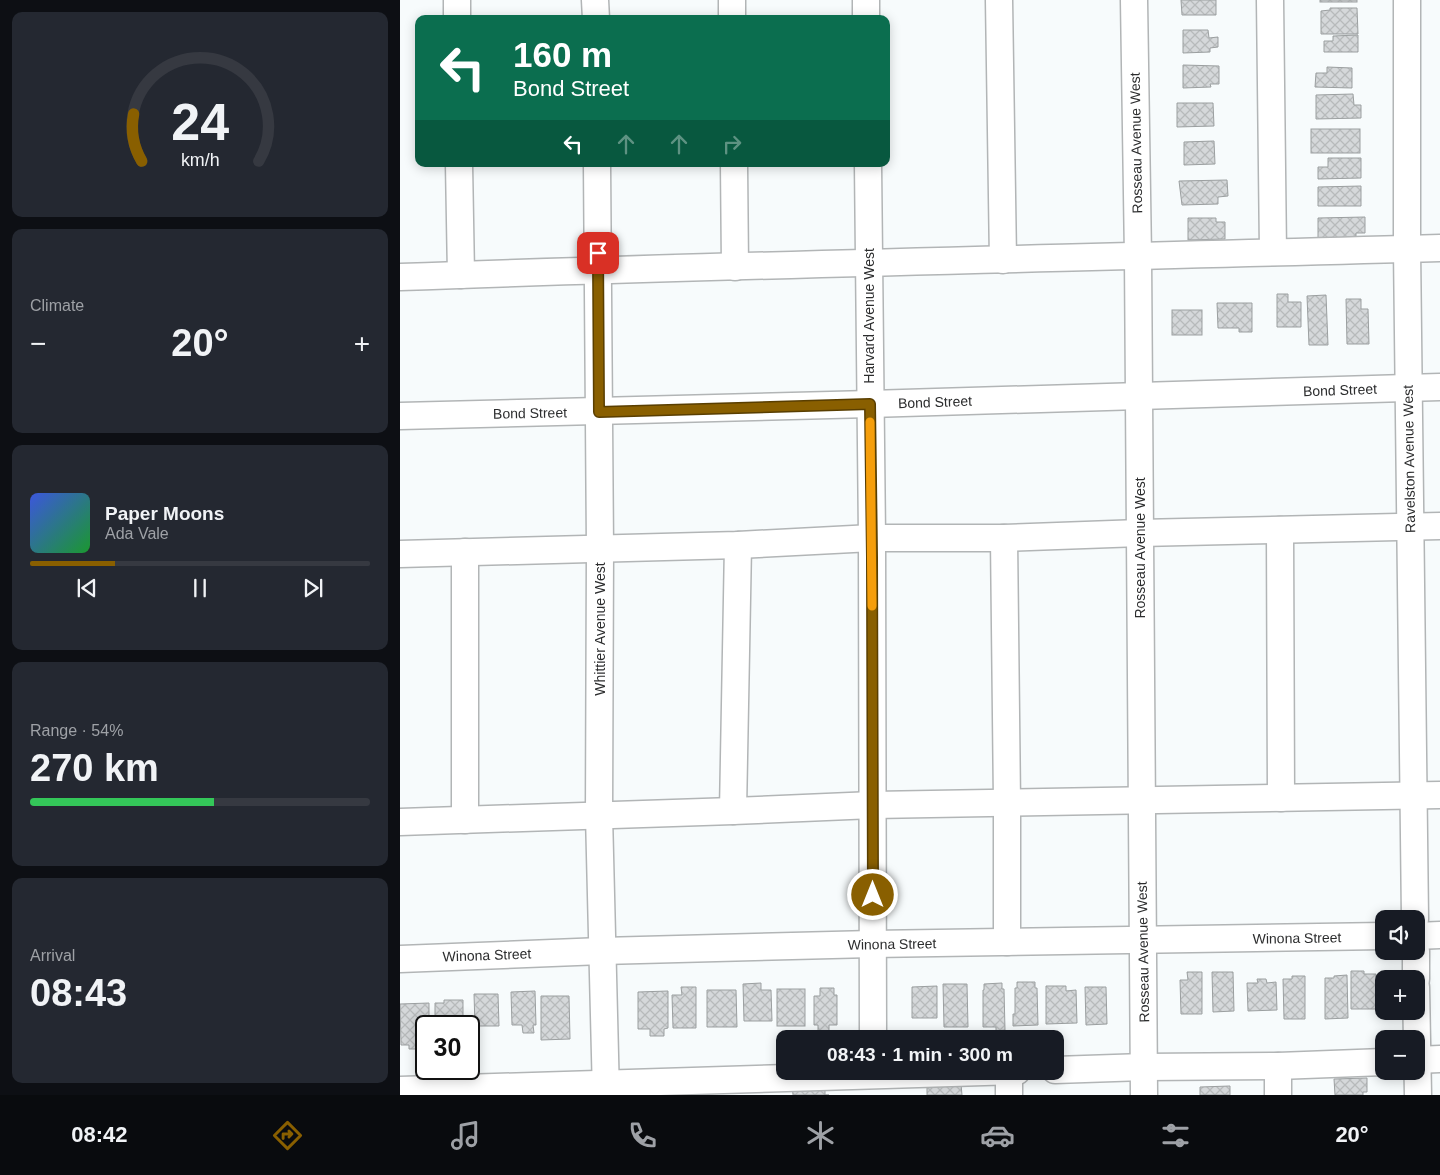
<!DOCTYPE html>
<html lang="en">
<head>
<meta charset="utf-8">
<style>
	:root { --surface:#171b24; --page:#242831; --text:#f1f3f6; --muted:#9ea1a6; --line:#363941; --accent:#895f00 }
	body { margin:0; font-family:Helvetica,sans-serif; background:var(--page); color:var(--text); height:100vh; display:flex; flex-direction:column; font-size:19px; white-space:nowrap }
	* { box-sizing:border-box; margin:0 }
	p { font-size:16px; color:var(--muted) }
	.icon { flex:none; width:28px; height:28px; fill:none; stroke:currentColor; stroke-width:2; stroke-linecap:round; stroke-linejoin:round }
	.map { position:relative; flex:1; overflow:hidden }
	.panel { display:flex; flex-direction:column; gap:12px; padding:12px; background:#0d0f14; width:400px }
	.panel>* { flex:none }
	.banner { position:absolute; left:15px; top:15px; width:475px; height:152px; border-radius:10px; box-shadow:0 2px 12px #0003; background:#0b6e4f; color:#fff; overflow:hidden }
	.buttons { position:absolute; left:975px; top:910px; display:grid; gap:10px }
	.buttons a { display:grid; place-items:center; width:50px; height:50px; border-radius:10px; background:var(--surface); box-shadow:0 2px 12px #0003; font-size:25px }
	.speed { position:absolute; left:15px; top:1015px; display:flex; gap:10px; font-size:25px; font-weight:700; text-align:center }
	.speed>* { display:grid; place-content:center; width:65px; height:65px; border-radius:50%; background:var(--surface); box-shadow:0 2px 12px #0003; line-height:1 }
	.speed .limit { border:2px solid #111; border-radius:8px; background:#fff; color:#111 }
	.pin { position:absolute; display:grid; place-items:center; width:42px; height:42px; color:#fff; margin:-21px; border-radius:10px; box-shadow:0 2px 8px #0006 }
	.me { position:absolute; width:55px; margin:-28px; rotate:0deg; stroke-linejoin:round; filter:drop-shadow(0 0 4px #0008) }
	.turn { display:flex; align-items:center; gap:18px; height:105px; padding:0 15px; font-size:22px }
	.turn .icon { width:65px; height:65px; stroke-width:2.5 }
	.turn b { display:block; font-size:35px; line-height:42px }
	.lanes { display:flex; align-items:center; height:48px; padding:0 15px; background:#0003; justify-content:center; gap:25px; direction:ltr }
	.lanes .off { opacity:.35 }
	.big { font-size:38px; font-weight:700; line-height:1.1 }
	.panel .widget { flex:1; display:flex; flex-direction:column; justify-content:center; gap:8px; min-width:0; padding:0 18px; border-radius:10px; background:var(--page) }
	.panel .dial { align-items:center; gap:0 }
	.dial svg { height:130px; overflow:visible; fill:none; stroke:var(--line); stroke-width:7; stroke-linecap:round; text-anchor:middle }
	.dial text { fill:var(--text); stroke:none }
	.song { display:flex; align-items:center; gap:15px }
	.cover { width:60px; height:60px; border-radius:8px; background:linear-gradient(135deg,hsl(230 70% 55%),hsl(130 70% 35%)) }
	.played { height:5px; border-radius:2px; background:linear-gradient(90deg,var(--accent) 25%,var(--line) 25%) }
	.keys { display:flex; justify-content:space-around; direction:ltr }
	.heat { display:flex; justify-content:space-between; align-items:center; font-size:28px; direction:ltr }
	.charge { height:8px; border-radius:4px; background:linear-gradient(90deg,#34c759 54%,var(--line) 0) }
	.trip { position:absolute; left:376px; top:1030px; width:288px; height:50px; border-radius:10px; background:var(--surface); box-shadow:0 2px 12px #0003; font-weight:700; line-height:50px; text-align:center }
	.menu { display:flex; height:80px; justify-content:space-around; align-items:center; background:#090b0e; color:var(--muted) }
	.menu .icon { width:35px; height:35px }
	.menu .current { color:var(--accent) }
	.menu b { font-size:22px; color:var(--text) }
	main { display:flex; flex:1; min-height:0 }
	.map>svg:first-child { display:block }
	.building { fill:url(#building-cross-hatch); stroke:#9b9fa0 }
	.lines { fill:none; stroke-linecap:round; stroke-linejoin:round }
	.minor-casing { stroke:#b2b5b6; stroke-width:29 }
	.minor { stroke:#fff; stroke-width:26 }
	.route-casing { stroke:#593e00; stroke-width:12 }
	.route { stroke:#895f00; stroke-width:9 }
	.slow { stroke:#f59e0b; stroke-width:9 }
	.labels { text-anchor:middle; stroke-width:5; stroke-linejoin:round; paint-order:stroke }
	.street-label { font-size:14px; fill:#2c2d2e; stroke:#fff }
</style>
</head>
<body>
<main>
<section class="panel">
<div class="widget dial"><svg viewBox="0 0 100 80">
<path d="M14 69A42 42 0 1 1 86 69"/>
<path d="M14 69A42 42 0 0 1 9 40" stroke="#895f00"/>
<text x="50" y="56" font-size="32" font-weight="700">24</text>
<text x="50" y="72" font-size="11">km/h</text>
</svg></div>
<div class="widget"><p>Climate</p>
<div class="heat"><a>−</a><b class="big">20°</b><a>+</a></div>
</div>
<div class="widget">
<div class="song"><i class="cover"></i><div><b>Paper Moons</b><p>Ada Vale</p></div></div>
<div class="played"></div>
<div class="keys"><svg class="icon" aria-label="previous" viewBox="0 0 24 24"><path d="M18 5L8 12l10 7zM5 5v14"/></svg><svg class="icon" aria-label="pause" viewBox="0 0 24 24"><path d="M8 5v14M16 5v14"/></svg><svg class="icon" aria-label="next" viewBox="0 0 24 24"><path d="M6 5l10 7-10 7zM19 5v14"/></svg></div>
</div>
<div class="widget"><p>Range · 54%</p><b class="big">270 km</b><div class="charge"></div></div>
<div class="widget"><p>Arrival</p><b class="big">08:43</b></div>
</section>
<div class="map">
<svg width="1040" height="1095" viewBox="0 0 1040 1095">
	<defs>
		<pattern id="building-cross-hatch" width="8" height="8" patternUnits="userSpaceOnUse" patternTransform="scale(1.25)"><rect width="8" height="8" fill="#d5d8da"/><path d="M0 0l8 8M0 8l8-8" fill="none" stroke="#b7babb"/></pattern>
	</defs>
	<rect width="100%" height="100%" fill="#f7fbfc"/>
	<g class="building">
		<polygon points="781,0 816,0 816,15 782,15"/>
		<rect x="920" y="0" width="37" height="2"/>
		<polygon points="930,8 957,8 958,34 921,34 921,11 930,10"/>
		<polygon points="783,30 808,30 809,38 818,37 818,47 810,48 810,52 783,53"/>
		<polygon points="958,35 958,52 924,52 924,41 933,41 933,36"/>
		<polygon points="783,65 819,66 819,84 810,84 811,87 783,88"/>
		<polygon points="927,67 952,68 952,88 915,87 916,73 927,73"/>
		<polygon points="953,94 954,105 961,105 961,118 916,119 916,95"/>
		<polygon points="777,103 813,103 814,126 777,127"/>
		<rect x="911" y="129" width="49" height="24"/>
		<polygon points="814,141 815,164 784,165 784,142"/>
		<polygon points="928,158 961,158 961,178 918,179 918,167 928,167"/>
		<polygon points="827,180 828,196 818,197 818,204 782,205 779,181"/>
		<polygon points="961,186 961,206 918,206 918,187"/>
		<polygon points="965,217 965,233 956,233 956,240 918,241 918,218"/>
		<polygon points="788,218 816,218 816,222 825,222 825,239 788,240"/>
		<polygon points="877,294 888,294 888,302 901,302 901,327 877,327"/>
		<polygon points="926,295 928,345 909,345 907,296"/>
		<polygon points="946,299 961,299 961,309 968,309 969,344 947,344"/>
		<polygon points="817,303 852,303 852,332 839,332 839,328 818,328"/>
		<rect x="772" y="310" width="30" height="25"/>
		<polygon points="951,971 964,971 964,974 976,974 977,1009 951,1009"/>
		<polygon points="787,972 802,972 802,1014 781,1014 780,980 788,980"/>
		<polygon points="812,972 833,972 834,1011 813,1012"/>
		<polygon points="947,975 948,1018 925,1019 925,978 934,978 934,976"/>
		<polygon points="892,976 905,976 905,1019 884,1019 883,979 892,979"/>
		<polygon points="857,979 866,979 867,983 876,982 877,1010 848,1011 847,983 858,983"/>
		<polygon points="617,982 635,982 635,988 637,988 638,1025 613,1026 613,1014 615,1014 615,988 617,988"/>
		<polygon points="361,983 361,990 371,990 372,1021 344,1021 343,984"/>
		<polygon points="602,983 602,989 604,989 605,1030 596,1031 596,1027 583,1027 583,990 584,990 584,984"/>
		<polygon points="543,984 567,984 568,1027 544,1027"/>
		<polygon points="537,986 537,1018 512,1018 512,987"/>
		<polygon points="646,986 666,986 666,991 676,990 677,1023 646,1024"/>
		<polygon points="281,987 296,987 296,1028 273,1028 272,995 282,995"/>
		<polygon points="685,987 706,987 707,1024 686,1025"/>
		<polygon points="420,988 434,988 434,995 437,995 437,1025 429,1025 429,1032 418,1032 418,1025 414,1025 414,996 420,996"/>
		<rect x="377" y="989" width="28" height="37"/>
		<polygon points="307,990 336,990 337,1027 307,1027"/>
		<polygon points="135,991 136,1025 133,1025 134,1033 123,1033 122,1025 112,1025 111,992"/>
		<polygon points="268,991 268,1028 264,1029 264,1036 250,1036 250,1029 238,1029 238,992"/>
		<polygon points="74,994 98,994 99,1026 75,1026"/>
		<polygon points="141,996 169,996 170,1039 141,1040"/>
		<polygon points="44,1000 63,1000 63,1026 35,1026 35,1003 44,1003"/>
		<polygon points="29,1003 29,1026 26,1026 26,1049 9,1049 9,1045 1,1045 0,1004"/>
		<polygon points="967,1078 967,1092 963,1092 963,1095 935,1095 934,1079"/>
		<polygon points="527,1083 561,1084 562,1095 527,1095"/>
		<polygon points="425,1085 425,1095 429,1095 393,1095 392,1086"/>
		<polygon points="830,1086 830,1095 800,1095 800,1087"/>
	</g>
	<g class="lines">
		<defs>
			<g id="minor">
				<polyline points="57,0 57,19"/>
				<polyline points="195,0 196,19"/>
				<polyline points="332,0 332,19"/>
				<polyline points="466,0 466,19"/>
				<polyline points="599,0 603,260"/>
				<polyline points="734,0 738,257 744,1095"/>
				<polyline points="870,0 873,252"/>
				<polyline points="1007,0 1007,249 1015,919"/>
				<polyline points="59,164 61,275"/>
				<polyline points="197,164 200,549 199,815 206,1095"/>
				<polyline points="334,164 335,267"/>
				<polyline points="468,164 472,538 473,1039"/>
				<path d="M0,277C347,264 693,258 1040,248"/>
				<polyline points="0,416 470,404 1040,387"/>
				<polyline points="880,530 881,798"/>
				<polyline points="604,538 607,803 607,942"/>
				<polyline points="65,552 65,820"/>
				<polyline points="0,554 338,545 472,538 604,538 740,533 1040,526"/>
				<polyline points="333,811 338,545"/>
				<polyline points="0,822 333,811 473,805 1040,795"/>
				<polyline points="1016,936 1040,935"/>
				<polyline points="1016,951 1016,979"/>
				<polyline points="0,959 202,951 472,944 984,936"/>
				<polyline points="1016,987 1018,1095"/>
				<polyline points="1016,1060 1040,1059"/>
				<polyline points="878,1066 878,1095"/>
				<polyline points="655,1070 744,1067 878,1066 984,1062"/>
				<polyline points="609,1072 609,1095"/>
				<polyline points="0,1090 617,1071"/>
			</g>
		</defs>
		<use href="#minor" class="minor-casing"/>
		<use href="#minor" class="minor"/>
	</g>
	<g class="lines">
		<defs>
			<polyline id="route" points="198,253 199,412 470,404 472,557 473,895"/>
		</defs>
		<use href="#route" class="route-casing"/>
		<use href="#route" class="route"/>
		<polyline class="slow" points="470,422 472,606"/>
	</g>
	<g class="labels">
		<g class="street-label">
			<text transform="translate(736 143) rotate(-91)" y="5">Rosseau Avenue West</text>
			<text transform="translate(469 316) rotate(-90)" y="5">Harvard Avenue West</text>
			<text transform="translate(940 390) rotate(-2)" y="5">Bond Street</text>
			<text transform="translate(535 402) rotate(-2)" y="5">Bond Street</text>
			<text transform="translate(130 413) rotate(-1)" y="5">Bond Street</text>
			<text transform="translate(1009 459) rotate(-91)" y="5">Ravelston Avenue West</text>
			<text transform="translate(740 548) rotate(-90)" y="5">Rosseau Avenue West</text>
			<text transform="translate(200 629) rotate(-90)" y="5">Whittier Avenue West</text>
			<text transform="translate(897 938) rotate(-1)" y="5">Winona Street</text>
			<text transform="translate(492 944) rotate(-1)" y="5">Winona Street</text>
			<text transform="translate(743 952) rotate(-91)" y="5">Rosseau Avenue West</text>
			<text transform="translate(87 955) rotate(-2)" y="5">Winona Street</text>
		</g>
	</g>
</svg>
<div class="buttons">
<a><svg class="icon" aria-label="sound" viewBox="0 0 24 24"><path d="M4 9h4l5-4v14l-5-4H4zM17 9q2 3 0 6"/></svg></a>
<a>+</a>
<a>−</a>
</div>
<div class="speed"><div class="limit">30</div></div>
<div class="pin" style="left:198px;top:253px;background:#d93025"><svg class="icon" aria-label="arrive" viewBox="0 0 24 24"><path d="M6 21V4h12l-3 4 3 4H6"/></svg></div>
<svg class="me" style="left:473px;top:895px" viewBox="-20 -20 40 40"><circle r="17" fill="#895f00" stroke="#fff" stroke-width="3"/><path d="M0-11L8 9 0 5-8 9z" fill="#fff"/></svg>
<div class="trip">08:43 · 1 min · 300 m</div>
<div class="banner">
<div class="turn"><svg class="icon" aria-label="left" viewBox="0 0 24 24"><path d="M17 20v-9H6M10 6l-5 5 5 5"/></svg><div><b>160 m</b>Bond Street</div></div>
<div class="lanes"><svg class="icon" aria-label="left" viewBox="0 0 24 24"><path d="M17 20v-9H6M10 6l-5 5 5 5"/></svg><svg class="icon off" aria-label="ahead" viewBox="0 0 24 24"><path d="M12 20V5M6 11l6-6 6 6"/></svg><svg class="icon off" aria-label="ahead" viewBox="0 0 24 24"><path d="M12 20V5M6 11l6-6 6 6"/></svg><svg class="icon off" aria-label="right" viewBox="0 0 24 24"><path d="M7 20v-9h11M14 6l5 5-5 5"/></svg></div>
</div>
</div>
</main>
<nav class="menu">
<b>08:42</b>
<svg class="icon current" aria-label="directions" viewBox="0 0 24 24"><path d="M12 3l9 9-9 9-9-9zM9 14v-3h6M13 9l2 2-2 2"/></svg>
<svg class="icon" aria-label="music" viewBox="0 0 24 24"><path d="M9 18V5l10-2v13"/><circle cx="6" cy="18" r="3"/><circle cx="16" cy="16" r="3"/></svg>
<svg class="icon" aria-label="phone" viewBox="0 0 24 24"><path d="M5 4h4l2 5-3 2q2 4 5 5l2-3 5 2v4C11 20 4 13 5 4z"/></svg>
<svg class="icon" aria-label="climate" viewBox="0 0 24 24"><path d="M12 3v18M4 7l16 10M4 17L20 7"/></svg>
<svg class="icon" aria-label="car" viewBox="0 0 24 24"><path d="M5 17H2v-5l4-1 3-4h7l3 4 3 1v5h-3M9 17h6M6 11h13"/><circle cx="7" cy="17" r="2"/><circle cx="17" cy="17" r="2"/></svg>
<svg class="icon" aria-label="filters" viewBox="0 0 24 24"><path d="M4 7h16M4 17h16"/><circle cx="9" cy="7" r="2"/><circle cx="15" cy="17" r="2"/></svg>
<b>20°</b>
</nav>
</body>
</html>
